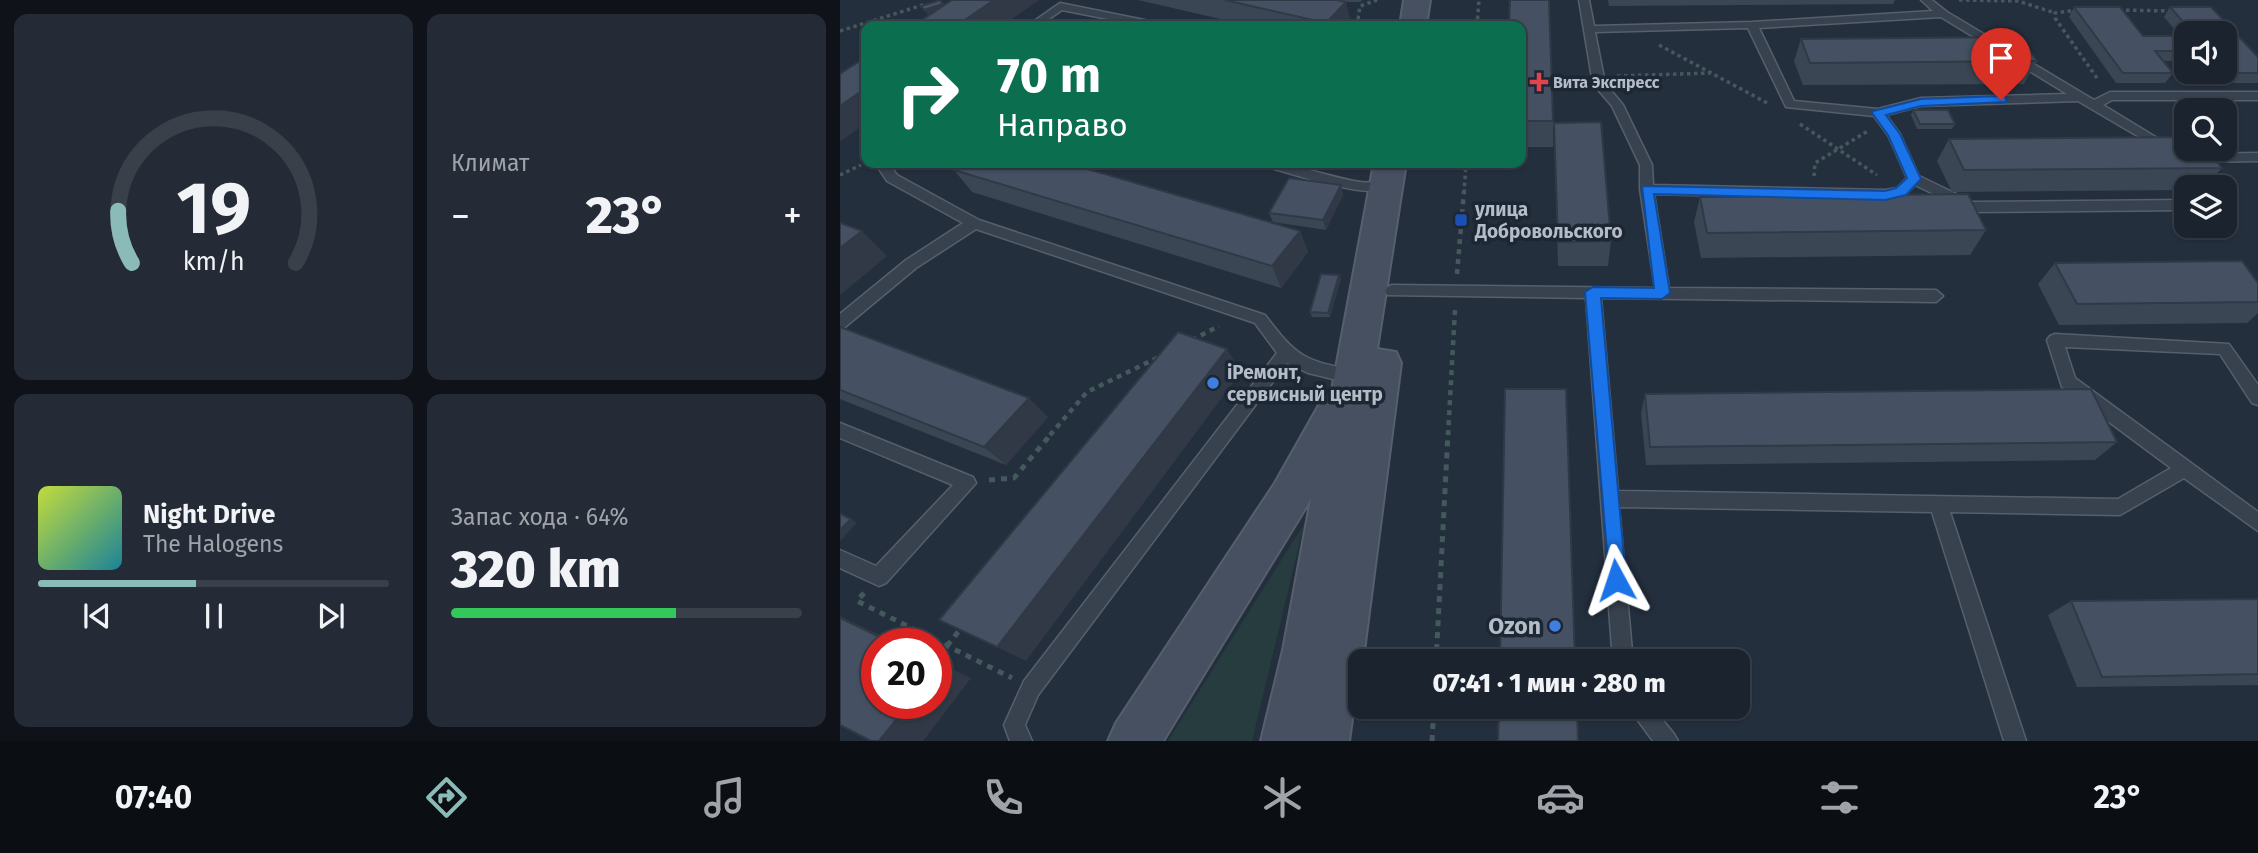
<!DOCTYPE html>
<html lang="ru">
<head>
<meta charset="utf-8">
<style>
	:root { --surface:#1b232e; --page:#242b36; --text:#f1f3f6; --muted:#a0a4aa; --line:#39404a; --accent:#8bbbb9 }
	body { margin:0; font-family:"Fira Sans",sans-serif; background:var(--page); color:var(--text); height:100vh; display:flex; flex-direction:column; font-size:26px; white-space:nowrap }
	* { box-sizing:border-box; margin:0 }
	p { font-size:23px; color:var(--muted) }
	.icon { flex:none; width:38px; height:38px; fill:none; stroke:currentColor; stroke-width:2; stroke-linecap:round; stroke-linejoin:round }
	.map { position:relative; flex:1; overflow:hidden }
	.details { display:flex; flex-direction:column; gap:14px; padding:14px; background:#0f1319; width:840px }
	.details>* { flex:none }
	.hud { position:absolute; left:21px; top:21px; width:665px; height:147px; border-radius:14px; box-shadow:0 2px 5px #0004,0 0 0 2px var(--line); background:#0b6e4f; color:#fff; overflow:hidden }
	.controls { position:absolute; left:1334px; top:21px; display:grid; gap:14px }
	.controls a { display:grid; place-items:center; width:63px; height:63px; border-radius:14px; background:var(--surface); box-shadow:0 2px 5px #0004,0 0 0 2px var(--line); font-size:35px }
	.speed { position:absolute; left:21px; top:628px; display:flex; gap:14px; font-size:35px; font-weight:700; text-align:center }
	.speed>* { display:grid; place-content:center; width:91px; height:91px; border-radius:50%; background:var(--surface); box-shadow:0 2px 5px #0004,0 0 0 2px var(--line); line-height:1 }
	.speed .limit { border:10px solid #d22; background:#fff; color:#111 }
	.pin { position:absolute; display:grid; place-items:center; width:60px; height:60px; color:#fff; margin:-72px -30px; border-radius:50% 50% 50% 0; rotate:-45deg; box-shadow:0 0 7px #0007 }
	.pin .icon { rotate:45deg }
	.me { position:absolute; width:77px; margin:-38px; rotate:355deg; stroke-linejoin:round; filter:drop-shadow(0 0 5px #0008) }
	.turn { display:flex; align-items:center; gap:24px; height:147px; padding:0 21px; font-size:32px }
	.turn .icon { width:91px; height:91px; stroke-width:2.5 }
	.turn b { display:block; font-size:49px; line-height:60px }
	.big { font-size:52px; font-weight:800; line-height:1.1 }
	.details .card { flex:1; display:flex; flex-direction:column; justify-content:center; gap:10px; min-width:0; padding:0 24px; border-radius:14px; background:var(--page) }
	.details .dial { align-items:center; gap:0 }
	.dial svg { height:182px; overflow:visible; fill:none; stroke:var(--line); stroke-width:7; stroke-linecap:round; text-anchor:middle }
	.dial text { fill:var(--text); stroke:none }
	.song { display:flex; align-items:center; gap:21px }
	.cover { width:84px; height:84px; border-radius:10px; background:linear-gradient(135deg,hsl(70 70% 55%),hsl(190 70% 35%)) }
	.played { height:7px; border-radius:4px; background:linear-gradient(90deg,var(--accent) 45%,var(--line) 45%) }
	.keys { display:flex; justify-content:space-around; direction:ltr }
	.heat { display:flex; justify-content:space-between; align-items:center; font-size:38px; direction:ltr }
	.charge { height:10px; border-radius:5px; background:linear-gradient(90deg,#34c759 64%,var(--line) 0) }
	.details .tiles { flex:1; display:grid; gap:14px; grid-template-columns:repeat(2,1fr) }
	.trip { position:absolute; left:508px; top:649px; width:402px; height:70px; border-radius:14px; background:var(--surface); box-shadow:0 2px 5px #0004,0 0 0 2px var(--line); font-weight:800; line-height:70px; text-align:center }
	.dock { display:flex; height:112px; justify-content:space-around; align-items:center; background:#0b0e12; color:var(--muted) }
	.dock .icon { width:49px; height:49px }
	.dock .on { color:var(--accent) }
	.dock b { font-size:32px; color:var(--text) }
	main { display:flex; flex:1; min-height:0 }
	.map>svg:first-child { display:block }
	.green { fill:#263c3f }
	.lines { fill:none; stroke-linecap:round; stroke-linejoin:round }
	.lane-casing { stroke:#565f6c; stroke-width:3 }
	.secondary-casing { stroke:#565f6c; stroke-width:4 }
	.path-far2 { stroke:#44595c; stroke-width:3.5; stroke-dasharray:3.5 3.5; stroke-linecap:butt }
	.path-far1 { stroke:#44595c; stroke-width:4.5; stroke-dasharray:5 5; stroke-linecap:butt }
	.path { stroke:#44595c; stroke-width:5; stroke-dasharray:6 6; stroke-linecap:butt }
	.lane { fill:#38414e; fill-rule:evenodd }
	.secondary { fill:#465061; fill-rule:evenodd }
	.wall { fill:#3b4654 }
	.shaded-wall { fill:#303945 }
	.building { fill:#455162; stroke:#303945; stroke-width:2 }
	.route { fill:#1a73e8; stroke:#114b97; stroke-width:2 }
	.health-dot { fill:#e0444e; stroke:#1d2633; stroke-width:2.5 }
	.transit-dot { fill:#1a4fb4; stroke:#1d2633; stroke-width:2.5 }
	.shop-dot { fill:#3f7fe0; stroke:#1d2633; stroke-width:2.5 }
	.labels { text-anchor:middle; stroke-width:7; stroke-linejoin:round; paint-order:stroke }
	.far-poi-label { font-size:16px; font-weight:bold; fill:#b4bcc9; stroke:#1d2633; text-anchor:start }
	.poi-label { font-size:19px; font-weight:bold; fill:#b4bcc9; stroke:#1d2633; text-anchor:start }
	.near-poi-label { font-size:23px; font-weight:bold; fill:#b4bcc9; stroke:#1d2633; text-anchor:end }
</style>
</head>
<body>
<main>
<section class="details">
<div class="tiles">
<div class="card dial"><svg viewBox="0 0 100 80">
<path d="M14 69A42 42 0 1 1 86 69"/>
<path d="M14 69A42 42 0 0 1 8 46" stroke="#8bbbb9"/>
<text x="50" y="56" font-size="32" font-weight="700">19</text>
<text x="50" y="72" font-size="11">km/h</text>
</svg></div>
<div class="card"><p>Климат</p>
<div class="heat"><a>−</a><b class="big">23°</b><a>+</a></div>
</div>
<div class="card">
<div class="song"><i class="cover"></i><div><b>Night Drive</b><p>The Halogens</p></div></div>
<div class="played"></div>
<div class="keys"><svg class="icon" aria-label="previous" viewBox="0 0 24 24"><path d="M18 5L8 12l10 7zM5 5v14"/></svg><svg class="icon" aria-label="pause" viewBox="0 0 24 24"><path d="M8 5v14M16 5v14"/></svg><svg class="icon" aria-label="next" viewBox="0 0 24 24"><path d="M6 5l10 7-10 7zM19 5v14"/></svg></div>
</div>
<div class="card"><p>Запас хода · 64%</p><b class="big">320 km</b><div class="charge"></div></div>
</div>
</section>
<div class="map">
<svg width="1418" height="741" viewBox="0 0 1418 741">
	<rect width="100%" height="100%" fill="#242f3e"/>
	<polygon class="green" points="464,524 412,741 328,741"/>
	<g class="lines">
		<defs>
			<g id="lane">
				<path d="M739,0H749L754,26L912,22L1093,11L1081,0H1092L1107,12L1254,100L1270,92H1418V100H1272L1263,105L1327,144V150L1323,151L1238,101L1081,106L1046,115L1060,134L1079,176L1133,202L1346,200V210L1131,212L1075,185L1066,194L1045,200L814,194L829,288L1096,290L1103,296L1096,302L761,298L778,491L1278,499L1331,468L1222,387L1207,340L1210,336L1215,334L1389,344L1418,385V405L1412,403L1380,354L1225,347L1235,378L1418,512V531L1344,478L1280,515L1110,512L1186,741H1164L1092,512L779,507L793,662H773L746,298L547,295L545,291L547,287L552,285L815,288L800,189V165L772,106L753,84ZM1101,17L1227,94L1081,98L1038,109L954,101L919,28ZM908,28L946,107L1034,116L1048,135L1067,178L1057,188L1045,190L813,185L812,165L783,105L765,83L755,32Z"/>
				<polygon points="220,3 319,23 324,26 304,26 222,10 199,26 187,26"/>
				<polygon points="1418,153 1418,161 1360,162 1364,163 1380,187 1367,187 1353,166 1358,162 1350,161 1348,158 1354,154"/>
				<path d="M35,163H48L57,175L139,220L425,315C456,356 463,361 514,370L520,372L522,377L520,382L514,384L468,373L447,363L198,695L185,725L192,741H170L164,725L184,681L437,353L415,323L136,229L76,268L5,327L0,329V314L66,260L123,223L47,181Z"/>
				<path d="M423,163C457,163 487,177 520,182C531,184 543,178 552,186C535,203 448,172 424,166Z"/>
				<polygon points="0,423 133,477 136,483 46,583 39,586 0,568 0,550 36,566 113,485 0,438"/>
				<polygon points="788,707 812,707 834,734 838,741 813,741"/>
			</g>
			<g id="secondary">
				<polygon points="564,0 590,0 586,26 560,26"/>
				<polygon points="534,163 566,163 537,349 556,352 561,363 524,651 520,662 509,741 421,741 443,650 471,499 323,741 268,741 276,723 435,483 483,398 491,395"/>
			</g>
		</defs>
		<use href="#lane" class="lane-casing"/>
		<use href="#secondary" class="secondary-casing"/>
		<g class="path-far2">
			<polyline points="1119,0 1178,1 1215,13"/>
			<polyline points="1238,10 1215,13 1215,18 1259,81"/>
			<polyline points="1279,10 1333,11"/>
			<polyline points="517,26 520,6 537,0"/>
			<polyline points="637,26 639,0"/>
			<polyline points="0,31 86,4"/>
			<polyline points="819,45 929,104"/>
			<polyline points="777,76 870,73"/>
			<polyline points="960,124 1037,175"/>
			<polyline points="0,175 21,165"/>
			<polyline points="974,176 975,163 1028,131"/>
			<polyline points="624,193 626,163"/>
		</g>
		<g class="path-far1">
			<polyline points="617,274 624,191"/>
			<polyline points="352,340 379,326"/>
			<polyline points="210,435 247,392 323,355"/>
			<polyline points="608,435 615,310"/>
		</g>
		<g class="path">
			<polyline points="149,480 174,478 212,433"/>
			<polyline points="24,593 17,601 172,678"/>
			<polyline points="107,646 122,627"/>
			<polyline points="596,662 608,433"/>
			<polyline points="592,741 594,707"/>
		</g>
		<use href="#lane" class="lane"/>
		<use href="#secondary" class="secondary"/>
	</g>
	<g class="wall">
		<polygon points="298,0 522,0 521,2 506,2 511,24 509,26 411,26"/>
		<polygon points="768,0 1055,0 1053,4 769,6"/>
		<polygon points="1234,7 1280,7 1303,36 1340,36 1324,17 1330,7 1371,7 1418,57 1418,83 1380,83 1370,72 1384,72 1384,33 1346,33 1346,61 1323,61 1333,73 1325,83 1276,83 1229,17"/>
		<polygon points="681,26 713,121 713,147 681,147"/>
		<polygon points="961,39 1197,61 1184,84 963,85 954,61"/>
		<polygon points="1073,110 1115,124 1112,129 1077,129 1071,115"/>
		<polygon points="714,123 771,241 768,266 718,266"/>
		<polygon points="1109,139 1382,168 1364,187 1346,187 1346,190 1112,192 1097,161"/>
		<polygon points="114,170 460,231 468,252 441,288 132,192"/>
		<polygon points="501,185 503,195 486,230 433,222 429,213"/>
		<polygon points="860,197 1146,230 1130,255 861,258 854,222"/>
		<polygon points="1215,263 1418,283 1418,313 1407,323 1219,325 1198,284"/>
		<polygon points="499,275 501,279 490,317 472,317 470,312"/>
		<polygon points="0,327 208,417 166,465 0,399"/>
		<polygon points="805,394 1277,442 1255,460 806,465 801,413"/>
		<polygon points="1418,599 1418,685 1237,687 1208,615 1231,601"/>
	</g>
	<g class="shaded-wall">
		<polygon points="154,0 199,0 162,26 116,26"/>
		<polygon points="506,2 511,24 509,26 487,26 486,23"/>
		<polygon points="103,4 106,9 88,15 84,10"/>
		<polygon points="26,88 26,123 1,141 0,140 0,106"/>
		<polygon points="501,185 503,195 486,230 483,220"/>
		<polygon points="22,231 47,256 0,295 0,248"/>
		<polygon points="460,231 468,252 441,288 432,266"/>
		<polygon points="499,275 501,279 490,317 488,313"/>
		<polygon points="387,349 401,372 186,661 157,647"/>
		<polygon points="189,398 208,417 166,465 144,447"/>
		<polygon points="11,519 17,523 0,541 0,530"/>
		<polygon points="0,616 59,644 54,644 0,618"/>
		<polygon points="96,662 131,678 83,741 39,741 69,704 96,704"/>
	</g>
	<g class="building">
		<polygon points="100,0 103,4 84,10 81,6"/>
		<polygon points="112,0 154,0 116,26 73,26"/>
		<polygon points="385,0 496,0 506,2 486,23"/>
		<polygon points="670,0 709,0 713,121 681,121 681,26 669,26"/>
		<polygon points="1234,7 1280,7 1303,36 1346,36 1346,51 1315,51 1333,73 1283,73"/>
		<polygon points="1330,7 1371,7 1418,57 1418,73 1388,73 1384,69 1384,33 1353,33"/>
		<polygon points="1181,37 1197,61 970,63 961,39"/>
		<polygon points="26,57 26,88 0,106 0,74"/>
		<polygon points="1073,110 1108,110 1115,124 1080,124"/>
		<polygon points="761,122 771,241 718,242 714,123"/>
		<polygon points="1346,137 1346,149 1367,149 1382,168 1124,170 1109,139"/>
		<polygon points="123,163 227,163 460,231 432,266 114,170"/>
		<polygon points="449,178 501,185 483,220 429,213"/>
		<polygon points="1128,194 1146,230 867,233 860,197"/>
		<polygon points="0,223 22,231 0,248"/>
		<polygon points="1402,261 1418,283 1418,302 1237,304 1215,263"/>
		<polygon points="481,274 499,275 488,313 470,312"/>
		<polygon points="0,327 189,398 144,447 0,390"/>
		<polygon points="338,332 387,349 157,647 99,620"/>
		<polygon points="665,389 726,389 735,662 660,662"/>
		<polygon points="1251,389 1277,442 810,447 805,394"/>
		<polygon points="0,514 11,519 0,530"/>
		<polygon points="1418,599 1418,674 1262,677 1231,601"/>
		<polygon points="0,618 54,644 37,644 37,704 69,704 39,741 31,741 0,725"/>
		<polygon points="659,707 737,707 738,741 658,741"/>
	</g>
	<polygon class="route" points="1161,96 1166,97 1166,102 1081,106 1046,115 1060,134 1081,179 1066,195 1045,200 814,194 830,293 822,299 761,298 786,580 783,587 776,590 770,587 745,292 753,287 814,288 802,186 1045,191 1056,188 1067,178 1048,135 1032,113 1033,111 1081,99"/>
	<path class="health-dot" d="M695.5 71.5h7v7h7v7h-7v7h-7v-7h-7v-7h7z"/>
	<rect class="transit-dot" x="614" y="213" width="14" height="14" rx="3.5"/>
	<g class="shop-dot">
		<circle cx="373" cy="383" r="7"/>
		<circle cx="715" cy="626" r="7"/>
	</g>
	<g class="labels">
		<g class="far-poi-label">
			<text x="713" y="88">Вита Экспресс</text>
		</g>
		<g class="poi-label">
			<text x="635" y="216">улица<tspan x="635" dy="22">Добровольского</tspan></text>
			<text x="387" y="379">iРемонт,<tspan x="387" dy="22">сервисный центр</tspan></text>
		</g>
		<g class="near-poi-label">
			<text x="701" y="634">Ozon</text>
		</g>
	</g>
</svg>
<div class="controls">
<a><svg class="icon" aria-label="sound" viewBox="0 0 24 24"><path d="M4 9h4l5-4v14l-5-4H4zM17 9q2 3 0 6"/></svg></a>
<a><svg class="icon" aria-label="search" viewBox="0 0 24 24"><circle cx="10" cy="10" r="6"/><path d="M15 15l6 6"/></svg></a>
<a><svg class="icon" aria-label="layers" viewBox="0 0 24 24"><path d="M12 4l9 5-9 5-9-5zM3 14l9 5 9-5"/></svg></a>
</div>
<div class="speed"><div class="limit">20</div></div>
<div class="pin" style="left:1161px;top:100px;background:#d93025"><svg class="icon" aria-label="arrive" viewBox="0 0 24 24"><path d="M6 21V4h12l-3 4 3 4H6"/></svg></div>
<svg class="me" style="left:776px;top:580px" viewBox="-20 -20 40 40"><path d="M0-17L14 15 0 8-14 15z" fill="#1a73e8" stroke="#fff" stroke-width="4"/></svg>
<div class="trip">07:41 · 1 мин · 280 m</div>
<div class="hud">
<div class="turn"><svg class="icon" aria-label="right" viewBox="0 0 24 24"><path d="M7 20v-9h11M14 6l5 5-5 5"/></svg><div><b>70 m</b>Направо</div></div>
</div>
</div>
</main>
<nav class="dock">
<b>07:40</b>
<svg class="icon on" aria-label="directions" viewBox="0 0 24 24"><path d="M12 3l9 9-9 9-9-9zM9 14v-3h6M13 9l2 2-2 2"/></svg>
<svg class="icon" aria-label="music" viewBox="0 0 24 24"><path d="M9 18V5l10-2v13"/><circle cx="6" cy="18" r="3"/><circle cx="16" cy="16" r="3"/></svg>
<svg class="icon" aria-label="phone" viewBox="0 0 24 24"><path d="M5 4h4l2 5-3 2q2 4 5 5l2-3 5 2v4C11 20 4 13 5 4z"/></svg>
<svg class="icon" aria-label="climate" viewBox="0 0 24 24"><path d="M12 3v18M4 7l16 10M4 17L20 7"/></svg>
<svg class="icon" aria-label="car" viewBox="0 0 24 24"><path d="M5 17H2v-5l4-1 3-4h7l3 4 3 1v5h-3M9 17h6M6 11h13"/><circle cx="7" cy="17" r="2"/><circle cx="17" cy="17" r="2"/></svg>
<svg class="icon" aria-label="filters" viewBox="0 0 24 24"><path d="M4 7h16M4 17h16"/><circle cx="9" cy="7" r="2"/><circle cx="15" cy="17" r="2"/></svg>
<b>23°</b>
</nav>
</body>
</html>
